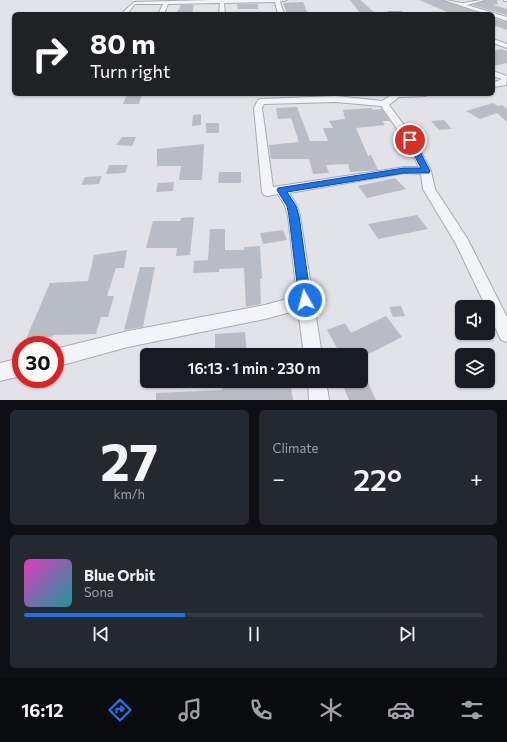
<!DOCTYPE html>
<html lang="en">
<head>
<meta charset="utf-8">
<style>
	:root { --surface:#171b24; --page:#242831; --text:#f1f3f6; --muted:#9ea1a6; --line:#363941; --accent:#1a73e8 }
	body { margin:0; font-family:Commissioner,sans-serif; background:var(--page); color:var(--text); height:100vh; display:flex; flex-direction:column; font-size:15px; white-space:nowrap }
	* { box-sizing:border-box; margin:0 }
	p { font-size:13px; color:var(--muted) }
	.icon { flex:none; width:22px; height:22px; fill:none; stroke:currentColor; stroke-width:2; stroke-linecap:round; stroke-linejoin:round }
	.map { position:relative; height:400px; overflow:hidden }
	.drawer { display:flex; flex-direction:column; gap:10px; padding:10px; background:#0d0f14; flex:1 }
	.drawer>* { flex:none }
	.hud { position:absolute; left:12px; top:12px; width:483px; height:84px; border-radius:6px; box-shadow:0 1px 3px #0004; background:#202124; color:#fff; overflow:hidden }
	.buttons { position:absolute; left:455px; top:300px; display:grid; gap:8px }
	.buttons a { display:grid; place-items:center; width:40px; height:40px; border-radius:6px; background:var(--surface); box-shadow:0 1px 3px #0004; font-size:20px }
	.speed { position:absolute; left:12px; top:336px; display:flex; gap:8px; font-size:20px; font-weight:700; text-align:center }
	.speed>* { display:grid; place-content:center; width:52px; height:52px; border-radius:50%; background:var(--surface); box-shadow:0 1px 3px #0004; line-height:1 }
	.speed .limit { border:6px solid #d22; background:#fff; color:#111 }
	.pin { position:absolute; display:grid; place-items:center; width:34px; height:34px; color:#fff; margin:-17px; border:2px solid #fff; border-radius:50%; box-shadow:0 1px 4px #0007 }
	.me { position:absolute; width:44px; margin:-22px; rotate:353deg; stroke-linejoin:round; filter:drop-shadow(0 0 3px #0008) }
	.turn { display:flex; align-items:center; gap:14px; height:84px; padding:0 12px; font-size:18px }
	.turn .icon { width:52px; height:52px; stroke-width:2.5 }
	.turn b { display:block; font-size:28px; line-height:34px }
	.big { font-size:30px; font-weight:600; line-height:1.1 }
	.drawer .card { flex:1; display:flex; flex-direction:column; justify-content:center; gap:6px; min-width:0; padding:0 14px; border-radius:6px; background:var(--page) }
	.drawer .dial { align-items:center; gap:0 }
	.dial b { font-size:52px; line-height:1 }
	.song { display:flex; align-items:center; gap:12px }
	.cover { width:48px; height:48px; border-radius:6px; background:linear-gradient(135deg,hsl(310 70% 55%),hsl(180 70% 35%)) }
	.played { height:4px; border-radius:2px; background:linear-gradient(90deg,var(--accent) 35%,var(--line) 35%) }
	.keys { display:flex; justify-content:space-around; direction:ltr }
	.heat { display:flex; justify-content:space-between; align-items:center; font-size:22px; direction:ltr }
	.drawer .tiles { flex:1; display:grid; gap:10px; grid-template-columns:1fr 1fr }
	.card:last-child { grid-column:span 2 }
	.trip { position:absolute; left:140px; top:348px; width:228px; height:40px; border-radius:6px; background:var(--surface); box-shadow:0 1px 3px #0004; font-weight:600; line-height:40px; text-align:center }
	.dock { display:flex; height:64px; justify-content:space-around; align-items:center; background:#090b0e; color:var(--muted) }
	.dock .icon { width:28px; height:28px }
	.dock .current { color:var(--accent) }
	.dock b { font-size:18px; color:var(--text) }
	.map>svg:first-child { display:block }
	.building { fill:#b8bcc5 }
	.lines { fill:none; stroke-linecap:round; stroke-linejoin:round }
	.minor-casing { stroke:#a6aab3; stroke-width:2 }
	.minor { fill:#f3f4f7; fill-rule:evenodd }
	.route { fill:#1a73e8; stroke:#114b97 }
</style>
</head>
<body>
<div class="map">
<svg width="507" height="400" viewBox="0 0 507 400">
	<rect width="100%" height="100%" fill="#e1e3e9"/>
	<g class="building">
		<polygon points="350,0 360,0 374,12 360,13"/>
		<polygon points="419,0 443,0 481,14 452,14"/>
		<polygon points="486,0 497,0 498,4 493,5 507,9 507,15 472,5"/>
		<polygon points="303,2 308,14 287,14 283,3"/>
		<polygon points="237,4 258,4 258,9 238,9"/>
		<polygon points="181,5 194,5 192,14 176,14"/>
		<polygon points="493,18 507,22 507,30 493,25"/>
		<polygon points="501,49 507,51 507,63 493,66 493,51"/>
		<polygon points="127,94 142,94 139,104 123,104"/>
		<polygon points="493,103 498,106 502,105 507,109 507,122 497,113 480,119 466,111"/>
		<polygon points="297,107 310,141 328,141 323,128 333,128 329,121 345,119 343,110 371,108 373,110 382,109 390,121 382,121 385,125 356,128 368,156 371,155 378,170 350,172 348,164 326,165 329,173 313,174 309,159 271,159 269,145 299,142 291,118 278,119 276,108"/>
		<polygon points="201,114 201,125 192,126 193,115"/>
		<polygon points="444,120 452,129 439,130 431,121"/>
		<rect x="206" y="123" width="13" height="10"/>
		<polygon points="122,137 136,137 132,146 116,145"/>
		<polygon points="204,144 202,180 179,180 181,166 157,166 157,149"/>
		<polygon points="109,165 128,165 125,173 106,174"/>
		<polygon points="219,172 241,172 241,183 218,183"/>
		<polygon points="102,176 99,184 81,185 85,177"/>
		<polygon points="395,178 406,189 367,198 358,186"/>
		<polygon points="174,182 173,191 156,192 158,183"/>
		<polygon points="417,215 428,229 378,239 368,224"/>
		<polygon points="194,217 190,255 176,256 177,248 146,248 153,221 180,221 181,218"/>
		<polygon points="210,229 225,229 225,250 244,250 244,247 260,246 262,279 260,279 261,304 246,307 244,268 219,269 219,272 193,273 194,261 208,260"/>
		<polygon points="283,230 287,240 263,244 260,233"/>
		<polygon points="127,250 124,268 116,268 107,296 114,296 108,317 101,317 96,334 53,335 52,337 26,339 50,283 88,281 94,255"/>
		<polygon points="140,267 155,267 143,327 124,330"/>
		<polygon points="401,306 405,316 393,317 389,307"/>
		<polygon points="386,316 402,337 361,358 361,355 341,355 327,330 345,323 351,333"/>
		<polygon points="245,332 247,355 215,355 215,334"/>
		<polygon points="221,381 290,381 293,400 156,400 156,393 222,390"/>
		<polygon points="341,381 367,381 376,400 349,400"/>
	</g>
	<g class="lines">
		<defs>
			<g id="minor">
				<polygon points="211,0 287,0 280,2 284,14 278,14 275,2 224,3 225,14 219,14 220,3 168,4 164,14 158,14 163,4 135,4 127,14 121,14 134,2"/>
				<path d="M444,0C450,0 457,3 463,3C471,2 477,0 485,0L467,5L507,17V21L493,16V14H486Z"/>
				<rect x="504" y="0" width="3" height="1"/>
				<polygon points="389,12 401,12 404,14 386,14"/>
				<polygon points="493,39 507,44 507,48 493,43"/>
				<polygon points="493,71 507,76 506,85 493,87 493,83 502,79 493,76"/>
				<path d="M393,94H429L425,96L399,97L389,105L415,140L431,171L435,189L467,238L507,317V342L501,340L488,312V307H486L456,244L423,189L421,174L405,173L289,193L297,206L300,216L322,355H304L298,310L265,319L128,347L55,367V349L128,331L265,305L297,296L288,216L285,206L278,194L268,196L264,195L262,192L254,108L258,100L261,99L336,96L382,101ZM336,102L381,106L405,140L419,167H405L273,187L262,108L264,104Z"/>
				<polygon points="21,358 21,376 0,381 0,363"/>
				<polygon points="308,381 326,381 329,400 309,400"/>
			</g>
		</defs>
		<use href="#minor" class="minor-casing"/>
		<use href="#minor" class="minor"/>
	</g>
	<polygon class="route" points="410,138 414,140 430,171 429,173 404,173 287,192 296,206 299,216 311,300 309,304 305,306 301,304 299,300 289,216 287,206 277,190 278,188 404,168 421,168 406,140"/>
</svg>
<div class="buttons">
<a><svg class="icon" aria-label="sound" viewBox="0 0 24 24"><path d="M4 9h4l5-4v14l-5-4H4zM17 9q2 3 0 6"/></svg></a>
<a><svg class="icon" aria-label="layers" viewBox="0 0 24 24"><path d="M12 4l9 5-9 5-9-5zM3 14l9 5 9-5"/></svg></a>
</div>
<div class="speed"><div class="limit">30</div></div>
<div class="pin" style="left:410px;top:140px;background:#d93025"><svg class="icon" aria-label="arrive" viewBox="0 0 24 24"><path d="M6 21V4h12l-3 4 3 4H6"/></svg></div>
<svg class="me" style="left:305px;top:300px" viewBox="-20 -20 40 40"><circle r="17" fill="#1a73e8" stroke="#fff" stroke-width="3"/><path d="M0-11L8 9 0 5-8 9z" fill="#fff"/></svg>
<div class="trip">16:13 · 1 min · 230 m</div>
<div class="hud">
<div class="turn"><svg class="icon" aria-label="right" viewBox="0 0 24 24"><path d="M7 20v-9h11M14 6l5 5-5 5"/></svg><div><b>80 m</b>Turn right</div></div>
</div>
</div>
<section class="drawer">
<div class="tiles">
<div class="card dial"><b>27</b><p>km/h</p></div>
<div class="card"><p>Climate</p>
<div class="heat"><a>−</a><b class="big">22°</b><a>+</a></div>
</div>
<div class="card">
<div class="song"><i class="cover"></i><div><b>Blue Orbit</b><p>Sona</p></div></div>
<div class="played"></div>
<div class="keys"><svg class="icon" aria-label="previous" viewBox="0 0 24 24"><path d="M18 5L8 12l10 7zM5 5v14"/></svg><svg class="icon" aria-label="pause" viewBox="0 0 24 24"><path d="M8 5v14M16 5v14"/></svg><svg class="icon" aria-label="next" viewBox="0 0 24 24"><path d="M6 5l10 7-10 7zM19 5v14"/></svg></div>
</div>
</div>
</section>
<nav class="dock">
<b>16:12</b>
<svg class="icon current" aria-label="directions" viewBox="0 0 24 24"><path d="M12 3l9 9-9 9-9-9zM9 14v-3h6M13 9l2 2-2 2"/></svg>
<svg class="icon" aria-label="music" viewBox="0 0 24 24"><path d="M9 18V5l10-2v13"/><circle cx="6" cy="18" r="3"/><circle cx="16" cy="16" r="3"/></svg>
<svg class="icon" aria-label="phone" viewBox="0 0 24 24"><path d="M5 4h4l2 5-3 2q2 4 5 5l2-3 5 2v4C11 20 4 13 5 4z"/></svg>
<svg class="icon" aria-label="climate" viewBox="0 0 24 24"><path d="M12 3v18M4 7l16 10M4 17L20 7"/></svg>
<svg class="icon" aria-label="car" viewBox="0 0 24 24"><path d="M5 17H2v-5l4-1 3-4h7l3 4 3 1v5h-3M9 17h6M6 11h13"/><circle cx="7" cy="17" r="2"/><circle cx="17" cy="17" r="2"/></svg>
<svg class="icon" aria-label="filters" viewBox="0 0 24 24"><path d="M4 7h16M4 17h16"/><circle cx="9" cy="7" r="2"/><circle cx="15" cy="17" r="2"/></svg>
</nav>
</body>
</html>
